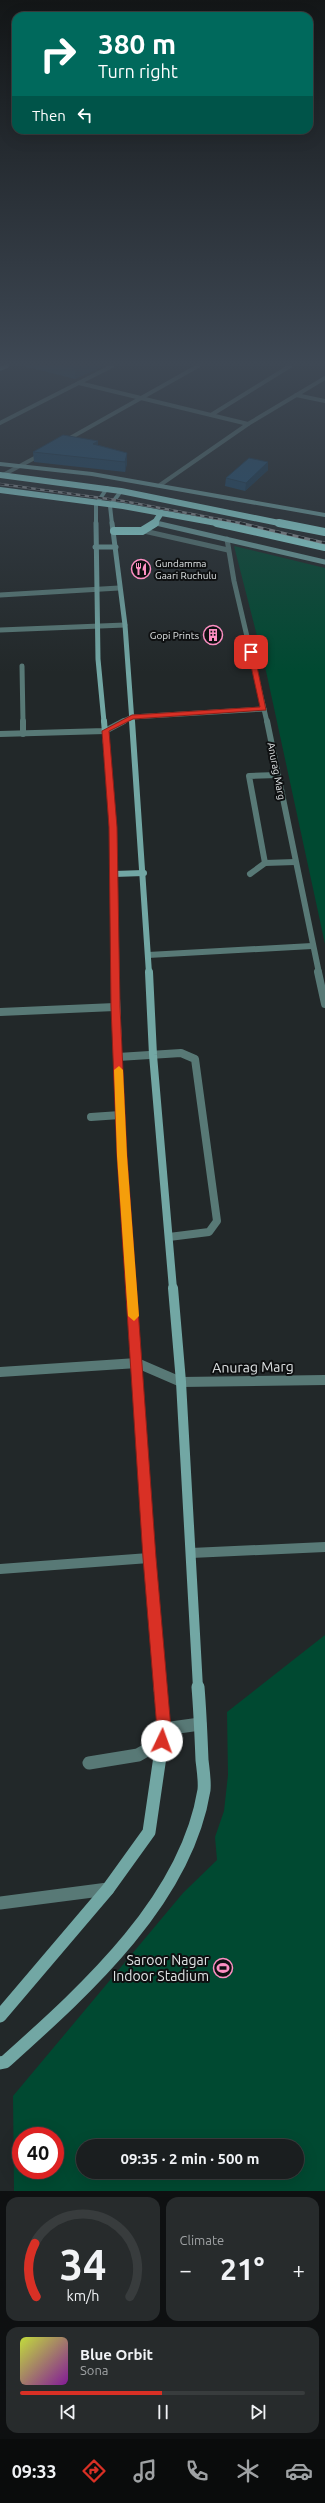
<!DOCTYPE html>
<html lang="en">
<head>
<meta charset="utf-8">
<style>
	:root { --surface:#1a1e1f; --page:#272b2c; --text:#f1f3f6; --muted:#9fa2a4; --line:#383c3d; --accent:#d93025 }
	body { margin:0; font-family:Ubuntu,sans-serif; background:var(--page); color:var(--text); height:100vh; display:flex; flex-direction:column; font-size:15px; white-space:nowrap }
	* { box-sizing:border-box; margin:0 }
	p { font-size:13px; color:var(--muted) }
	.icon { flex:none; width:22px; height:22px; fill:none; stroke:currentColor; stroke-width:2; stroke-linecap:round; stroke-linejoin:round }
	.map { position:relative; height:2191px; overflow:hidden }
	.panel { display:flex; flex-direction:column; gap:6px; padding:6px; background:#0e1011; flex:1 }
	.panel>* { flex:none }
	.banner { position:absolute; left:12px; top:12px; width:301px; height:122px; border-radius:12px; box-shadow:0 4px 16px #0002,0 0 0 1px var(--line); background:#00695c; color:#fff; overflow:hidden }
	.speed { position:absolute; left:12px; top:2127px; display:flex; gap:8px; font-size:20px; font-weight:700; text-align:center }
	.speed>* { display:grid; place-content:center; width:52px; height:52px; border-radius:50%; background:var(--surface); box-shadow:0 4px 16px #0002,0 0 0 1px var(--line); line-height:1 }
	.speed .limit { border:6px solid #d22; background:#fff; color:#111 }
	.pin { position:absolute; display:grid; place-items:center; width:34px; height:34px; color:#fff; margin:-17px; border-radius:8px; box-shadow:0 2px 6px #0006 }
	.me { position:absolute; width:44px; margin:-22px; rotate:3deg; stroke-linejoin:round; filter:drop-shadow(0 0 3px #0008) }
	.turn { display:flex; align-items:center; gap:14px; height:84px; padding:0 20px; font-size:18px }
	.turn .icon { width:52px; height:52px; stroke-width:2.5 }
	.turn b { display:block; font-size:28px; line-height:34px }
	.then { display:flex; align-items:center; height:38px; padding:0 20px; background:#0003; gap:8px; font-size:15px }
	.big { font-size:30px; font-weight:700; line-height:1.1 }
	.panel .card { flex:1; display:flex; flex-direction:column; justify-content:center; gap:6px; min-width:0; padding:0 14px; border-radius:12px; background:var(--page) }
	.panel .dial { align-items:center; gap:0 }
	.dial svg { height:104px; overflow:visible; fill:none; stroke:var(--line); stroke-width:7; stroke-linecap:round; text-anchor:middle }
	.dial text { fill:var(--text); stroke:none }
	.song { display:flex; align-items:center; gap:12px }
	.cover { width:48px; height:48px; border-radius:6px; background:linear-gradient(135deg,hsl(70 70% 55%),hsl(290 70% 35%)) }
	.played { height:4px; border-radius:2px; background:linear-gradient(90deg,var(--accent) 50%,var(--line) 50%) }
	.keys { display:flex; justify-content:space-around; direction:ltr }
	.heat { display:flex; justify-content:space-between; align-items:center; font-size:22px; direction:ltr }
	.panel .tiles { flex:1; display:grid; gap:6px; grid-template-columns:1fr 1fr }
	.card:last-child { grid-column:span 2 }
	.trip { position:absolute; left:76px; top:2139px; width:228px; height:40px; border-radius:20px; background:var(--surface); box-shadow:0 4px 16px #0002,0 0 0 1px var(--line); font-weight:700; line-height:40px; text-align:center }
	.dock { display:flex; height:64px; justify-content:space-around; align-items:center; background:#0a0c0c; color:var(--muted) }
	.dock .icon { width:28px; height:28px }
	.dock .current { color:var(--accent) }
	.dock b { font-size:18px; color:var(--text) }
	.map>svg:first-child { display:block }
	.green { fill:#004931; fill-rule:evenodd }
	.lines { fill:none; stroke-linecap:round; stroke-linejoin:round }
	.street-far5 { stroke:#587976; stroke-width:4 }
	.street-far4 { stroke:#587976; stroke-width:5 }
	.street-far3 { stroke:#587976; stroke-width:6 }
	.street-far2 { stroke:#587976; stroke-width:8 }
	.street-far1 { stroke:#587976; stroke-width:10 }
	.street { stroke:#587976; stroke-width:13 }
	.secondary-far5 { stroke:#72a7a4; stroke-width:4 }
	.secondary-far4 { stroke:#72a7a4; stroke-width:5 }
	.secondary-far3 { stroke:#72a7a4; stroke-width:6 }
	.secondary-far2 { stroke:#72a7a4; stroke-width:8 }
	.secondary-far1 { stroke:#72a7a4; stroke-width:10 }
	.secondary { stroke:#72a7a4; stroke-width:13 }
	.highway-far1 { stroke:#98ede7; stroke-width:6 }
	.highway { stroke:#98ede7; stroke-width:8 }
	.rail-far1-casing { stroke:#939798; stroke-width:2.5 }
	.rail-casing { stroke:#939798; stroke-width:3 }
	.rail-far1 { stroke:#0e1011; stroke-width:1.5; stroke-dasharray:4.5; stroke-linecap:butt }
	.rail { stroke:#0e1011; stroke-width:2; stroke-dasharray:6; stroke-linecap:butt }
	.wall { fill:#1a4666 }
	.shaded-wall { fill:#153953 }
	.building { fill:#1e5177; stroke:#153953 }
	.route { fill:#d93025; stroke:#8d1f18 }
	.slow { fill:#f59e0b }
	.labels { text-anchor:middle; stroke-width:4; stroke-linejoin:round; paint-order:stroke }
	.far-poi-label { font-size:10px; fill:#e0e4e5; stroke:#0e1011; text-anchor:start }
	.far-street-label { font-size:10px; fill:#e0e4e5; stroke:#0e1011 }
	.near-street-label { font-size:14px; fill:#e0e4e5; stroke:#0e1011 }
	.near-poi-label { font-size:14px; fill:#e0e4e5; stroke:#0e1011; text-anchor:end }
</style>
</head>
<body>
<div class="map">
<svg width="325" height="2191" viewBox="0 0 325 2191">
	<rect width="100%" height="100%" fill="#222829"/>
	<g class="green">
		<polygon points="234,546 325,568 325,944 266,671"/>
		<path d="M325,1635V2191H14L13,2096L183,1893L217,1860L215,1837L224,1811L228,1775L227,1712ZM21,2136H55V2170H21ZM83,2146H297V2172H83Z"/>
	</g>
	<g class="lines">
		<g class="street-far5">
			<polyline points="79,383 248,424"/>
			<polyline points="296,395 325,401"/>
			<polyline points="211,415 290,366"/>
			<polyline points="0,423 112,366"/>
			<polyline points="63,442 198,366"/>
			<polyline points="3,475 42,454"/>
			<polyline points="160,485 248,424 325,378"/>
		</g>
		<g class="street-far4">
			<polyline points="144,531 228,550"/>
			<polyline points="227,539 234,581 267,722"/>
			<polyline points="0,595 119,588"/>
			<polyline points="0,630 125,625"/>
			<polyline points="22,666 23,722"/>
			<polyline points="122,722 132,717 264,709"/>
		</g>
		<g class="street-far3">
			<polyline points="23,721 23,734"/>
			<polyline points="267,721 319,973"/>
			<polyline points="0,734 105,731 124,721"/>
			<polyline points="277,775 249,776 265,863 295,862"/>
			<polyline points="250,874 265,863"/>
			<polyline points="148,955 312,946"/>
		</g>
		<g class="street-far2">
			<polyline points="318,972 325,1004"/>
			<polyline points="0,1012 115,1007"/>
			<polyline points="118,1057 181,1053 195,1059 217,1221 209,1232 169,1237"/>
			<polyline points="91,1117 120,1115"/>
		</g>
		<g class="street-far1">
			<polyline points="0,1372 137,1363 181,1382 325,1380"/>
			<polyline points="191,1553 325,1547"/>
			<polyline points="0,1569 149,1558"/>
		</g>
		<g class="street">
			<polyline points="89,1763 138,1755 145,1751 164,1729 200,1724"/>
			<polyline points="0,1903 108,1889"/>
		</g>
		<g class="secondary-far5">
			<polyline points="0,369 7,366"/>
			<polyline points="0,464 92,474 325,515"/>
			<polyline points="156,523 159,524"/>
			<polyline points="96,524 96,505 107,488"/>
			<polyline points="112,524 110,506 121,491"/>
		</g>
		<g class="secondary-far4">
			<polyline points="96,523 98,659 104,722"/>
			<polyline points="112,523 125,625 132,722"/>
			<polyline points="156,523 325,562"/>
			<polyline points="95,547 116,547"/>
		</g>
		<g class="secondary-far3">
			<polyline points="104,721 113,827 115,973"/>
			<polyline points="132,721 149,973"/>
			<polyline points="114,874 144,873"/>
		</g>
		<g class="secondary-far2">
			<polyline points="115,972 122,1156 131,1289"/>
			<polyline points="149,972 153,1055 173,1289"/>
		</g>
		<g class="secondary-far1">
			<polyline points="131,1288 149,1558 160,1688"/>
			<polyline points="173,1288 181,1382 198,1688"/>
		</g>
		<g class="secondary">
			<polyline points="0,2016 108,1889 149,1832 164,1729 160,1687"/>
			<path d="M0,2063L5,2062C84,1991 186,1901 204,1790C205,1781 203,1769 202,1760C201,1735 200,1711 198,1687"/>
		</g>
		<g class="highway-far1">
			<polyline points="0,475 121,491 284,524"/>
			<polyline points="0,490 123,506 222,524"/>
			<polyline points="154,524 161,513"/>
		</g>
		<g class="highway">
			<polyline points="217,523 325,547"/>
			<polyline points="279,523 325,532"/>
			<polyline points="114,531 142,531 155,523"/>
		</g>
		<defs>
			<polyline id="rail-far1" points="0,484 123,501 245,524"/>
			<polyline id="rail" points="240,523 325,543"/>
		</defs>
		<use href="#rail-far1" class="rail-far1-casing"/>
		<use href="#rail" class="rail-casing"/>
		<use href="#rail-far1" class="rail-far1"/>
		<use href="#rail" class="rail"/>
	</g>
	<g class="wall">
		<polygon points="24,366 103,366 75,379"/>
		<polygon points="98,445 127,453 127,463 125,472 34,462 33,452"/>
		<polygon points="268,462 268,470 245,491 225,486 226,478"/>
	</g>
	<g class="shaded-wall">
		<polygon points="80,366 103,366 75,379 75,368"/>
		<polygon points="98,441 98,451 93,444"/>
		<polygon points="127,453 127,463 125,472 125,462"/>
		<polygon points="268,462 268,470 245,491 246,483"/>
	</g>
	<g class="building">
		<polygon points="66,366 80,366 75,368"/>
		<polygon points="63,435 98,441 93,444 127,453 125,462 33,452"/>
		<polygon points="249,458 268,462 246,483 226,478"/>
	</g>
	<linearGradient id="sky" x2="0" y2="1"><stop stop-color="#131617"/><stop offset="0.54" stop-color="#3e4854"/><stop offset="1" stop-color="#3e4854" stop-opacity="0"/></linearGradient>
	<rect width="325" height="673" fill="url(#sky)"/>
	<polygon class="route" points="251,650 254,652 266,710 133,719 109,731 117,827 120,1007 127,1156 156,1558 171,1729 167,1746 162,1748 158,1746 156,1741 157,1729 143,1558 117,1156 111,1007 109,827 102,731 132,715 260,707 248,652"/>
	<polygon class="slow" points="119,1066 123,1070 127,1156 139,1316 134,1321 128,1316 117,1156 114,1070"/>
	<defs>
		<symbol id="restaurant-ring" viewBox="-11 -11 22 22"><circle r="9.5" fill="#0e1011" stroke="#fc8fc2" stroke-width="1.5"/><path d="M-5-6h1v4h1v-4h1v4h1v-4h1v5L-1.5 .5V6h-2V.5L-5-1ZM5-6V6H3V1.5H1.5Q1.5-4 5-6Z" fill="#fc8fc2"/></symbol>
		<symbol id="building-ring" viewBox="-11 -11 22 22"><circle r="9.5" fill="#0e1011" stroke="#fc8fc2" stroke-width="1.5"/><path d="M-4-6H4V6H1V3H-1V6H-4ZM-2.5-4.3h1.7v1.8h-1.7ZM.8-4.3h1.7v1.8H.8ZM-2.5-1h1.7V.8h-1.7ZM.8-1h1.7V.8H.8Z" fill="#fc8fc2"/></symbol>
		<symbol id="stadium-ring" viewBox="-11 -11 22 22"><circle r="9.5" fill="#0e1011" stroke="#fc8fc2" stroke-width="1.5"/><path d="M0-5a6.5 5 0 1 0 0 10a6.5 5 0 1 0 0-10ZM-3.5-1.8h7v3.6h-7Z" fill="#fc8fc2"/></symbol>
	</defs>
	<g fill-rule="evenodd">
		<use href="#restaurant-ring" x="130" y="558" width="22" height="22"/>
		<use href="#building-ring" x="202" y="624" width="22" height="22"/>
		<use href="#stadium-ring" x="212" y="1957" width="22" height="22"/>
	</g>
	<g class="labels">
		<g class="far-poi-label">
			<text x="155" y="567">Gundamma<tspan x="155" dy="12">Gaari Ruchulu</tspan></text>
			<text x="199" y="639" text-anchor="end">Gopi Prints</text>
		</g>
		<g class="far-street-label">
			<text transform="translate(277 771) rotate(79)" y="4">Anurag Marg</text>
		</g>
		<g class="near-street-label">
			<text transform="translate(253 1367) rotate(-1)" y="5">Anurag Marg</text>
		</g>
		<g class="near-poi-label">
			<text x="209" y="1965">Saroor Nagar<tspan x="209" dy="16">Indoor Stadium</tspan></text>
		</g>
	</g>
</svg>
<div class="speed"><div class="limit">40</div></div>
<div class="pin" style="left:251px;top:652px;background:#d93025"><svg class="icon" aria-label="arrive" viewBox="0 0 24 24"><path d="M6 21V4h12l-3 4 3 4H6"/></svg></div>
<svg class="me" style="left:162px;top:1741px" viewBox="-20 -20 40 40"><circle r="19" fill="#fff"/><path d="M0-13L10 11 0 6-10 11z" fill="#d93025"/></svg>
<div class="trip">09:35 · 2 min · 500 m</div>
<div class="banner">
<div class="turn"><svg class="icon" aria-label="right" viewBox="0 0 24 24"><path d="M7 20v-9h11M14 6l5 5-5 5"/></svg><div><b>380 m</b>Turn right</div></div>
<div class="then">Then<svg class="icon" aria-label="left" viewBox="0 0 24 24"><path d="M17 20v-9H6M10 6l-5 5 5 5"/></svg></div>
</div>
</div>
<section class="panel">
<div class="tiles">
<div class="card dial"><svg viewBox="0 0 100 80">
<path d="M14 69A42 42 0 1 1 86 69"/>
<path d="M14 69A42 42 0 0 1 13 28" stroke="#d93025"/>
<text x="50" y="56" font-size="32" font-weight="700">34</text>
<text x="50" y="72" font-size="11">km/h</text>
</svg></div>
<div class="card"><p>Climate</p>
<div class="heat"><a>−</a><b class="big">21°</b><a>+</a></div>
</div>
<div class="card">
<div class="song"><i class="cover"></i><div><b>Blue Orbit</b><p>Sona</p></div></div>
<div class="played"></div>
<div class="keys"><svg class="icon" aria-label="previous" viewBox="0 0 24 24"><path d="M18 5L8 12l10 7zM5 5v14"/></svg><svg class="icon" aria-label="pause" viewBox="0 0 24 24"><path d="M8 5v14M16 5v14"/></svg><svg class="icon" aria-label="next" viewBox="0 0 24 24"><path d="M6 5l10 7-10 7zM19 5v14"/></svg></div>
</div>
</div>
</section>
<nav class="dock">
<b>09:33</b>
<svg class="icon current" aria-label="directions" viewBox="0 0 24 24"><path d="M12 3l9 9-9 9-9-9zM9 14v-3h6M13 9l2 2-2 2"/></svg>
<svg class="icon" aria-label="music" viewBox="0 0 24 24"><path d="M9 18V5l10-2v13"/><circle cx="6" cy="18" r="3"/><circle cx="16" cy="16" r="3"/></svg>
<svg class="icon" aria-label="phone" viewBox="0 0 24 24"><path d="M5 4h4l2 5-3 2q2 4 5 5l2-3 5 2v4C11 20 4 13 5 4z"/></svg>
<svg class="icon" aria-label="climate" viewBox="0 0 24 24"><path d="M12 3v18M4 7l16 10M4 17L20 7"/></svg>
<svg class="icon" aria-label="car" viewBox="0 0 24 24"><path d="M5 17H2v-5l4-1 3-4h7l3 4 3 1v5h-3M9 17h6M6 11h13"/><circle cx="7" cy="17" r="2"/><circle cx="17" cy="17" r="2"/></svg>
</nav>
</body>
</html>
